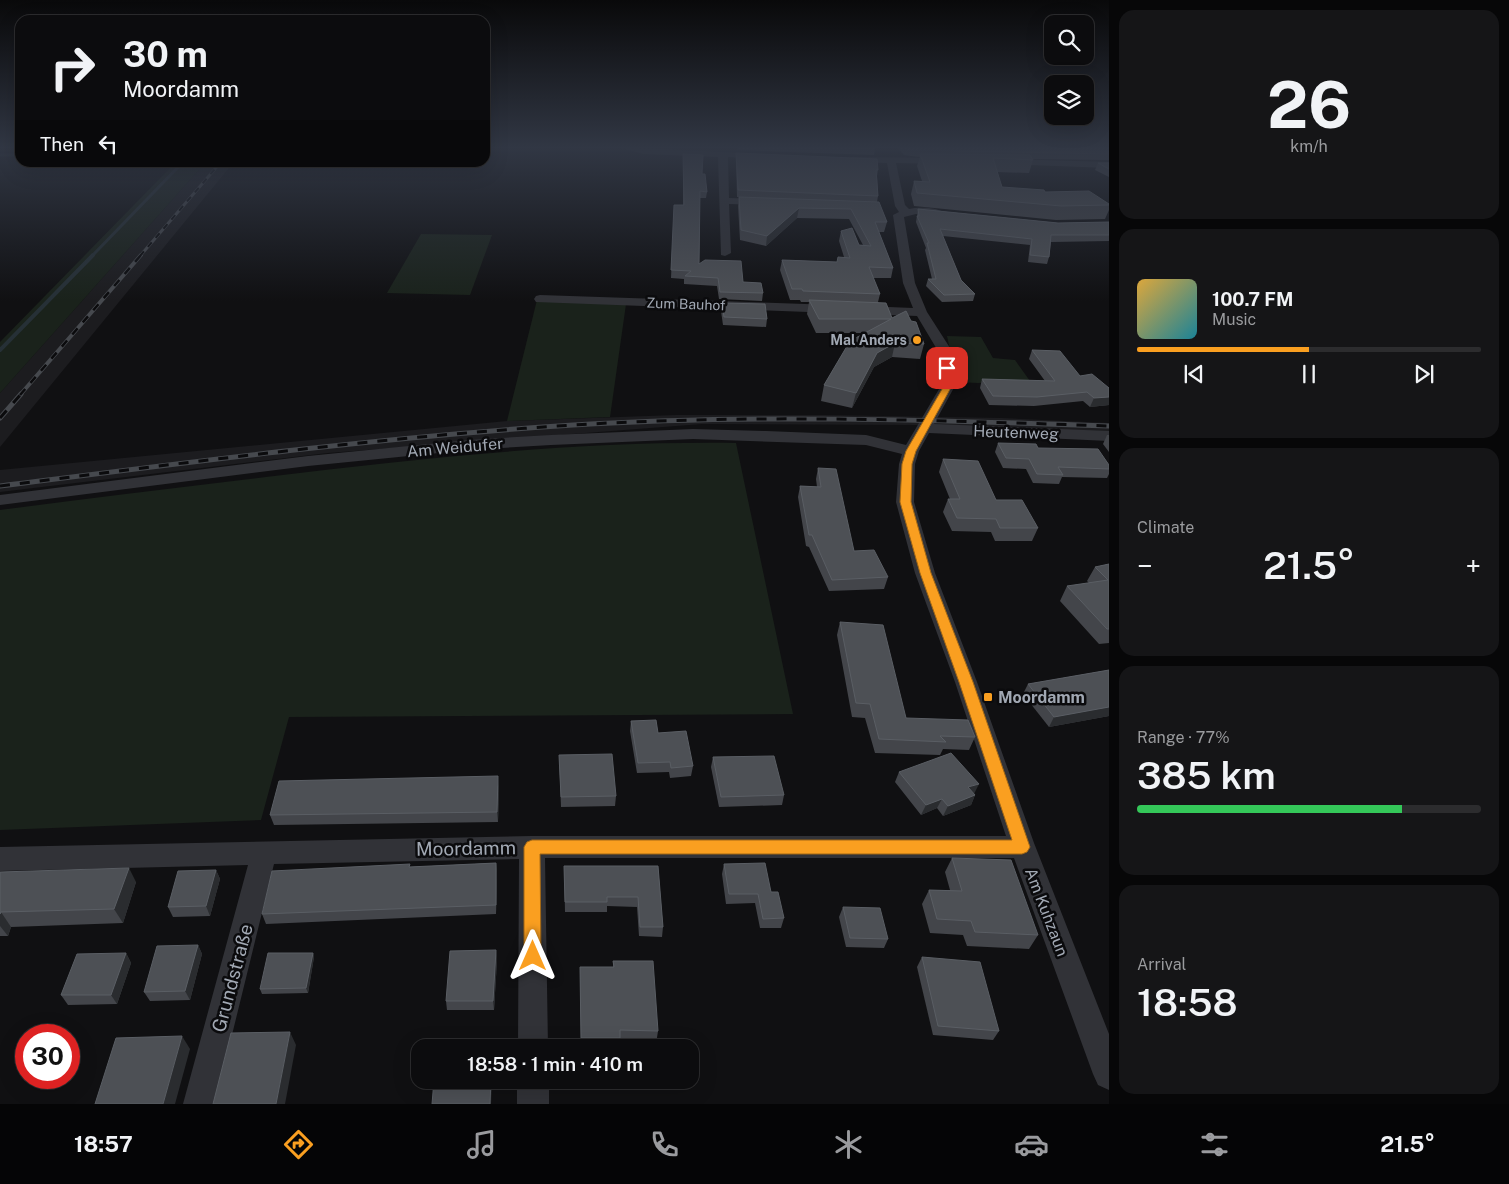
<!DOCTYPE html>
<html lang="en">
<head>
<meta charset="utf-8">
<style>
	:root { --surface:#0c0c0e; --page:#151517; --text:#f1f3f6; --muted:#9a9b9e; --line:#2c2c2e; --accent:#fa9f20 }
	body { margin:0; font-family:"Public Sans",sans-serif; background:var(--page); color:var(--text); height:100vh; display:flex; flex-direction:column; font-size:19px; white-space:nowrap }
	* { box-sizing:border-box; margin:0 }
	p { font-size:16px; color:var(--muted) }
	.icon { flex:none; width:28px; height:28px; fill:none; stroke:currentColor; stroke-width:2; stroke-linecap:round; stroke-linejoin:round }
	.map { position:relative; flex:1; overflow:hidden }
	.panel { display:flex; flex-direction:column; gap:10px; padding:10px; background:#070708; width:400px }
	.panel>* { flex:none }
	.guide { position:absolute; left:15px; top:15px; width:475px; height:152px; border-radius:15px; box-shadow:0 5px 20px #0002,0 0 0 1px var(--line); background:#0c0c0e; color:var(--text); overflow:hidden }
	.tools { position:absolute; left:1044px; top:15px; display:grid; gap:10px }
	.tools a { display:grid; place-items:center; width:50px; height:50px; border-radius:10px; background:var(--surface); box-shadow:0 5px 20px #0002,0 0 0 1px var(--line); font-size:25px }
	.speed { position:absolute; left:15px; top:1024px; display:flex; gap:10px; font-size:25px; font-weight:700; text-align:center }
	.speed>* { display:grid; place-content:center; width:65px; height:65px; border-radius:50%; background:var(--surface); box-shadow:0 5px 20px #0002,0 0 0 1px var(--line); line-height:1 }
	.speed .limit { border:8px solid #d22; background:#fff; color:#111 }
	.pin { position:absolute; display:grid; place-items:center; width:42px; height:42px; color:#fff; margin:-21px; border-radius:10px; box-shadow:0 2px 8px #0006 }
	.me { position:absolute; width:55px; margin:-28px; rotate:0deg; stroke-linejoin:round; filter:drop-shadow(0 0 4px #0008) }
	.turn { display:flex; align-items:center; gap:18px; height:105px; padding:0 25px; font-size:22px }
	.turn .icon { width:65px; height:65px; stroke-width:2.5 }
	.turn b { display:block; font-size:35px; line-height:42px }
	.then { display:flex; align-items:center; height:48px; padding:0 25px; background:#0003; gap:10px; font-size:19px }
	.big { font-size:38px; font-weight:600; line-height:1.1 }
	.panel .widget { flex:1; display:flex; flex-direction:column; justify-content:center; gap:8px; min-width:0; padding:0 18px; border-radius:15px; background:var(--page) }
	.panel .dial { align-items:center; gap:0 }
	.dial b { font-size:65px; line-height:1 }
	.song { display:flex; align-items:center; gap:15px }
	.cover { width:60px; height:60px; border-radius:8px; background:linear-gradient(135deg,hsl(40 70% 55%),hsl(190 70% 35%)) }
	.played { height:5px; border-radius:2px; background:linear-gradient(90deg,var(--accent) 50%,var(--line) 50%) }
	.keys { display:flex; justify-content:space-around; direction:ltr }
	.heat { display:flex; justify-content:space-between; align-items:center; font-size:28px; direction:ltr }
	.charge { height:8px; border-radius:4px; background:linear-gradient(90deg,#34c759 77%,var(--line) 0) }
	.trip { position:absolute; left:411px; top:1039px; width:288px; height:50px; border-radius:15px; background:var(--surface); box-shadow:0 5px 20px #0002,0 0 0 1px var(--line); font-weight:600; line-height:50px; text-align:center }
	.tab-bar { display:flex; height:80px; justify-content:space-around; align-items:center; background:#050506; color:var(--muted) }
	.tab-bar .icon { width:35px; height:35px }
	.tab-bar .active { color:var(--accent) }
	.tab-bar b { font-size:22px; color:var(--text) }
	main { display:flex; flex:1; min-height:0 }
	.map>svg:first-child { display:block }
	.built { fill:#1c1c1f }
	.green { fill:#1a221b }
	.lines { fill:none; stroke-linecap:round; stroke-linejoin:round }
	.stream-far1 { stroke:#263036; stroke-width:3 }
	.stream { stroke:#263036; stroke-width:4 }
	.minor { fill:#313237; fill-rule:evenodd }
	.rail-far2-casing { stroke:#46494e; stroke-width:3 }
	.rail-far1-casing { stroke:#46494e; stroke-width:4 }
	.rail-casing { stroke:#46494e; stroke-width:5 }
	.rail-far2 { stroke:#0b0b0d; stroke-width:2; stroke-dasharray:6; stroke-linecap:butt }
	.rail-far1 { stroke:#0b0b0d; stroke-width:2.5; stroke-dasharray:8; stroke-linecap:butt }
	.rail { stroke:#0b0b0d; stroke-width:3; stroke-dasharray:10; stroke-linecap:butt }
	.wall { fill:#43454a }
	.shaded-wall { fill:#2a2c2f }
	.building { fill:#4d5055; stroke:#5a5e64 }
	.route { fill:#fa9f20; stroke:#a26715 }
	.poi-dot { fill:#fa9f20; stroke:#0b0b0d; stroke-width:2 }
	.labels { text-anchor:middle; stroke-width:5; stroke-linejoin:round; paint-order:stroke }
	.far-street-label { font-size:14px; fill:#a1a8b3; stroke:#0b0b0d }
	.far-poi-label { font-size:14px; font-weight:bold; fill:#a1a8b3; stroke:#0b0b0d; text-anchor:end }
	.street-label { font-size:16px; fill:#a1a8b3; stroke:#0b0b0d }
	.poi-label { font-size:16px; font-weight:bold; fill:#a1a8b3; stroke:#0b0b0d; text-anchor:start }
	.near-street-label { font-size:19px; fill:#a1a8b3; stroke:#0b0b0d }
</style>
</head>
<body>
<main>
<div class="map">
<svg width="1109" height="1104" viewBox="0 0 1109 1104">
	<rect width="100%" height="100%" fill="#101012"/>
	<g class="built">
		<polygon points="205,163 233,163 0,447 0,393"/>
		<polygon points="676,415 826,415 1001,418 1109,423 1109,432 919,425 702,424 328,453 0,492 0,470 507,421"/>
	</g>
	<g class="green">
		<polygon points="175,163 205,163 0,393 0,342"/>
		<polygon points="421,234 492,235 470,295 387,293"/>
		<polygon points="537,300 626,304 610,417 507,421"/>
		<polygon points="947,336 981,337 993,358 1015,360 1030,381 978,383 957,382"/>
		<path d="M736,443L793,714L289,717L261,820L0,830V510C89,498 177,488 266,477C422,458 579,441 736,443Z"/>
	</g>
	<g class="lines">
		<g class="stream-far1">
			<polyline points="0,155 20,155"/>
			<polyline points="92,256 183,162"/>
		</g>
		<polyline class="stream" points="0,350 93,255"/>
		<g class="minor">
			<polygon points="618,147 763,154 765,156 760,159 728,157 729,198 762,199 767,202 762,205 729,204 731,253 725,256 721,255 718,157 643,154"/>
			<path d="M853,157L943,158L948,161L943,164L896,163L905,205L909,209C919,207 938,207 946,214L941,217L916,214L904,217L915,283L927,312L952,351L956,384L934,424L1109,431V441L929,433L919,451L915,464L914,502L935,573L977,682L1034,843L1109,1034V1090L1098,1085L1093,1074L1014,858H545L548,1048H518L519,859L274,864L215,1104H183L248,865L0,871V847L532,836H1006L955,682L915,573L896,502L899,464L902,454L866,445L693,439L551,445L469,450L308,466L0,505V495L308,456L469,440L551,435L693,429L766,431L866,435L906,445L942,384L938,351L917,316L864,314L858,310L864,306L913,308L903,283L893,215L899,212L895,206L887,163L850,162V158Z"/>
			<polygon points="1008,159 1109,162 1109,168 1005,164 1003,162"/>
			<polygon points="540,295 834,305 840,309 834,313 536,302 534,299 536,296"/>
			<rect x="517" y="1080" width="32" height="24"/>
		</g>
		<defs>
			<polyline id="rail-far2" points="140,256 221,162"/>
			<polyline id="rail-far1" points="20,395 141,255"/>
			<g id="rail">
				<polyline points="0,418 21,394"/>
				<path d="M0,486C190,462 381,437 573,425C751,414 930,420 1109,426"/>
			</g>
		</defs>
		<use href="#rail-far2" class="rail-far2-casing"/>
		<use href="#rail-far1" class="rail-far1-casing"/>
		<use href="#rail" class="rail-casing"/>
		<use href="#rail-far2" class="rail-far2"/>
		<use href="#rail-far1" class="rail-far1"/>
		<use href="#rail" class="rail"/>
	</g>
	<g class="wall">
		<polygon points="737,147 875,147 875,149 874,155 737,150"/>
		<polygon points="897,147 1109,147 1109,160 1032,159 1033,160 1029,173 997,172 1002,187 1045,192 1109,204 1109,210 1105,219 1056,220 914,206 911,194 914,181 922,181 917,166 920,157 911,156 904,155"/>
		<polygon points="736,153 878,170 877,176 878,196 877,202 887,222 884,232 879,232 893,268 891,278 873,278 880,294 878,302 892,318 924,344 920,359 892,357 874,367 852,408 821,401 824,385 865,333 816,333 807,314 809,302 801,302 800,300 790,300 780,270 782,260 837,262 844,257 839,241 841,231 859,245 863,245 849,219 797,218 766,246 740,240 738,206 739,197 747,197 737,197 736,159"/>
		<polygon points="683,154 702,174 707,192 706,198 700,198 699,264 743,282 763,293 762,301 719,299 717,286 684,284 684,279 671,278 674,212 683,205"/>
		<polygon points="1098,163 1109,163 1109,177 1095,170"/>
		<polygon points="918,209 1058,223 1109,222 1109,241 1051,242 1049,257 1047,264 1028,262 1030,245 943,236 961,280 975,294 973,301 942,302 926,286 928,279 932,279 925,250 926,248 916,222"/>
		<polygon points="722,303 767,319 766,327 723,325 721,311"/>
		<polygon points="1032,350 1080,376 1109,388 1109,405 1090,407 1083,401 1034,406 989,405 980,388 982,379 1045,381 1029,359"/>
		<polygon points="1107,435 1109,435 1109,452 1103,444"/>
		<polygon points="998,443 1038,448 1109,465 1109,474 1107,478 1062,477 1059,484 1033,483 1026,469 1003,468 995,452"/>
		<polygon points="943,459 996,500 1038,528 1032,541 995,541 991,532 952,531 943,512 948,499 950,499 939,472"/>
		<polygon points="818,468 854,551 888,577 884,589 829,591 809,547 806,546 798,497 800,486 817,487 816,479"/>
		<polygon points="1109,564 1109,643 1099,644 1060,601 1067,586 1089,583 1087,581 1095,567"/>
		<polygon points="840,622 906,718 975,737 969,750 943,749 940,755 875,753 865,718 852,717 837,635"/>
		<polygon points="1109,670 1109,716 1049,727 1023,694 1028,684"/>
		<polygon points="631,721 658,733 693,766 691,776 670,778 669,772 637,773 630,731"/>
		<polygon points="559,755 616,796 615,806 561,807"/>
		<polygon points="713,757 784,795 782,805 719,807 711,767"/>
		<polygon points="899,772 974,794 975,795 971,805 943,816 937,808 921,815 895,782"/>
		<polygon points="499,786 498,822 274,825 270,815"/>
		<polygon points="952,858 1038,935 1029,949 967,946 963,935 930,933 922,904 929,890 950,890 945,872"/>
		<polygon points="496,863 497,873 496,914 266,924 262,914 410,867"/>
		<polygon points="724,864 771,892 784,918 781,928 760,928 755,903 726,904 722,874"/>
		<polygon points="564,866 658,866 663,927 662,937 639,936 637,907 607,906 607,912 565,912"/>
		<polygon points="216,870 220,879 210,916 173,917 168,907"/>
		<polygon points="0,872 136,882 123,923 11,927 8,936 0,936"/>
		<polygon points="843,907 888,939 884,948 846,947 839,917"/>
		<polygon points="198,945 202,954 190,1000 150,1001 144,992"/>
		<polygon points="496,950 497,960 494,1010 447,1010 446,1001"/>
		<polygon points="126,953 131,963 117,1004 68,1005 61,995"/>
		<polygon points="313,953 314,957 308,993 262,994 260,989"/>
		<polygon points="922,957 999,1031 993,1040 933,1035 917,967"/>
		<polygon points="613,961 658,1031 656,1044 620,1044 619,1048 581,1048 580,967 613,967"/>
	</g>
	<g class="shaded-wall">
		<polygon points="799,208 797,218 766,246 767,236"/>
		<polygon points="895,343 892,357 874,367 852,408 856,393 877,353"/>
		<polygon points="1109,397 1109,405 1090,407 1094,398"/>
		<polygon points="1109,707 1109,716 1049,727 1054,717"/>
		<polygon points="498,776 499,786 498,822 497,812"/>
		<polygon points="979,784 974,794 968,787"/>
		<polygon points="975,795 971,805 943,816 948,806"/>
		<polygon points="942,799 937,808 921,815 926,805"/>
		<polygon points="496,863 497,873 496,914"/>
		<polygon points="129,868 136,882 123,923 114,909"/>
		<polygon points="216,870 220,879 210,916 206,906"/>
		<polygon points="1,912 11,927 8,936 0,926 0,914"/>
		<polygon points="198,945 202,954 190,1000 185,991"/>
		<polygon points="496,950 497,960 494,1010 493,1001"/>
		<polygon points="126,953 131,963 117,1004 111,995"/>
		<polygon points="313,953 314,957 308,993 306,988"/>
		<polygon points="290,1032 296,1045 285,1104 276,1104"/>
		<polygon points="182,1036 190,1049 175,1104 163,1104"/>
		<polygon points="491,1080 492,1080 491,1104 490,1104"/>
	</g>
	<g class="building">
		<polygon points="817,147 875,147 875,149"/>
		<polygon points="904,147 1109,147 1109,154 912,150 906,149"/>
		<polygon points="736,153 877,159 878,170 876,170 878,196 738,190"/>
		<polygon points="683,154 703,155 702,174 705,174 707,192 700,191 699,264 705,260 741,261 743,282 761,283 763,293 720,292 718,278 685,276 691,271 671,270 674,205 684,205"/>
		<polygon points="920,154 1030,155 1033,160 993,158 1002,187 1044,190 1045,192 1089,191 1109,204 1109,205 1061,206 917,193 914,181 930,182"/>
		<polygon points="1098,163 1109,163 1109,169"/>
		<polygon points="739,197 879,202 887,222 875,222 893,268 869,267 880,294 803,291 802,289 792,289 782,260 837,262 838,257 850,258 841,231 852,228 859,245 871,246 851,209 799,208 767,236 741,230"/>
		<polygon points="918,209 1058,223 1109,222 1109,235 1051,235 1049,257 1030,255 1032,239 940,229 961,280 975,294 944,295 928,279 936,279 927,243 929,243 917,216 919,216"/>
		<polygon points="809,300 886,303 892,318 906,311 911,321 916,322 924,344 895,343 877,353 856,393 824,385 850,341 891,319 819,319"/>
		<polygon points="722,303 765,304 767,319 724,317"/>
		<polygon points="1032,350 1060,351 1080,376 1092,374 1109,388 1109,397 1094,398 1087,392 1037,397 993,396 982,379 1055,381"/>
		<polygon points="998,443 1036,444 1038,448 1098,449 1109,465 1109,469 1058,467 1063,475 1037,474 1029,459 1006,458"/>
		<polygon points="943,459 978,461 996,500 1022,500 1038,528 1000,528 996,519 957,518 948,499 960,499"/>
		<polygon points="818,468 836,469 854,551 874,550 888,577 832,580 812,535 809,535 800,486 821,487"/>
		<polygon points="1109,564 1109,629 1107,629 1067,586 1108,580 1095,567"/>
		<polygon points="840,622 883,625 906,718 968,720 975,737 940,736 946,742 879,739 870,704 856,703"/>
		<polygon points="1109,670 1109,707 1054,717 1028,684"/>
		<polygon points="656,720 658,733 686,731 693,766 671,768 670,762 638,763 631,721"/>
		<polygon points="951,753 979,784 968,787 975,795 948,806 942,799 926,805 899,772"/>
		<polygon points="612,754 616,796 561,797 559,755"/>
		<polygon points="774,756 784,795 721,797 713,757"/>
		<polygon points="498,776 497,812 270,815 279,781"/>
		<polygon points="952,858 1011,860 1038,935 975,932 971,921 937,919 929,890 962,891"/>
		<polygon points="496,863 496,905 262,914 272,871 410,864 409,867"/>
		<polygon points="765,863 771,892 778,892 784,918 763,919 758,894 729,894 724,864"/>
		<polygon points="564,866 658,866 663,927 640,927 638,897 607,897 607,902 565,902"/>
		<polygon points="129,868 114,909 1,912 0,914 0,872"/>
		<polygon points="216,870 206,906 168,907 178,871"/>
		<polygon points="843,907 880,908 888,939 850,938"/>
		<polygon points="198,945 185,991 144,992 157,946"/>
		<polygon points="496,950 493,1001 446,1001 450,951"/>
		<polygon points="126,953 111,995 61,995 77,954"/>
		<polygon points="268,953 313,953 306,988 260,989"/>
		<polygon points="922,957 980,962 999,1031 938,1026"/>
		<polygon points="613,961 653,961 658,1031 620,1030 620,1038 581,1038 580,967 614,967"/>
		<polygon points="290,1032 276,1104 213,1104 231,1033"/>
		<polygon points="182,1036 163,1104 95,1104 116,1038"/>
		<polygon points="492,1041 491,1048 436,1048 436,1043"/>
		<polygon points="434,1080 491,1080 490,1104 432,1104"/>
	</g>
	<linearGradient id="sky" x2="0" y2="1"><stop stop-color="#09090a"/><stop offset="0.49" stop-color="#313744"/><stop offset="1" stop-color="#313744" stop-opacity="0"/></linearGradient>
	<rect width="1109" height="301" fill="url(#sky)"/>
	<polygon class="route" points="947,365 951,368 953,384 916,451 912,464 911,502 931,573 973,682 1030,847 1027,852 1022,854 540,854 541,956 539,962 533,965 527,962 524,956 524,847 527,842 532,840 1012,840 959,682 920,573 900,502 902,464 906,451 945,384 943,368"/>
	<g class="poi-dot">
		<circle cx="917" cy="340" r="5"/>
		<rect x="983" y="692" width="10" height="10" rx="2.5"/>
	</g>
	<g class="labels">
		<g class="far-street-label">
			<text transform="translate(686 304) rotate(2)" y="5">Zum Bauhof</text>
		</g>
		<g class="far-poi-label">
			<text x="907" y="345">Mal Anders</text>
		</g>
		<g class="street-label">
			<text transform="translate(1016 432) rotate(2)" y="6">Heutenweg</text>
			<text transform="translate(455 447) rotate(-5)" y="6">Am Weidufer</text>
			<text transform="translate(1047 912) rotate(69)" y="6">Am Kuhzaun</text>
		</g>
		<g class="poi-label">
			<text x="998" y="703">Moordamm</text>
		</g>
		<g class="near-street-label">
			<text transform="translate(466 848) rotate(-1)" y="7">Moordamm</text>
			<text transform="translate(232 978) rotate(-75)" y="7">Grundstraße</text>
		</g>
	</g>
</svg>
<div class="tools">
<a><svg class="icon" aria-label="search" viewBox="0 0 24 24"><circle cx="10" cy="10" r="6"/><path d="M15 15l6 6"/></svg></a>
<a><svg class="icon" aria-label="layers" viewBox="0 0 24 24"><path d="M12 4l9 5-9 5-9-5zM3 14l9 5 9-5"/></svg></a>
</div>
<div class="speed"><div class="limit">30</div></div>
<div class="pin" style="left:947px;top:368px;background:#d93025"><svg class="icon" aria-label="arrive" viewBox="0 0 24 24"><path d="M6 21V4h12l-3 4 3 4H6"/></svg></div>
<svg class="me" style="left:533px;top:956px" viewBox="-20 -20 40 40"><path d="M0-17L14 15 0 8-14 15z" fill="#fa9f20" stroke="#fff" stroke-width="4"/></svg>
<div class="trip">18:58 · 1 min · 410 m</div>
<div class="guide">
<div class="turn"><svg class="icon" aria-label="right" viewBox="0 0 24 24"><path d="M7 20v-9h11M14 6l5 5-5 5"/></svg><div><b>30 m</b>Moordamm</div></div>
<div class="then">Then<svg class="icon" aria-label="left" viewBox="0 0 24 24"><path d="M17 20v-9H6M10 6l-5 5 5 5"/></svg></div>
</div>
</div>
<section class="panel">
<div class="widget dial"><b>26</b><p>km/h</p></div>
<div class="widget">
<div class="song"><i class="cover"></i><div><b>100.7 FM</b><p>Music</p></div></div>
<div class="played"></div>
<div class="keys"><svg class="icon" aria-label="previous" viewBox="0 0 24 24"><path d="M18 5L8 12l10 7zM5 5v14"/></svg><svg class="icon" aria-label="pause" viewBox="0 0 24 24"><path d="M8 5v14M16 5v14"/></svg><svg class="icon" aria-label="next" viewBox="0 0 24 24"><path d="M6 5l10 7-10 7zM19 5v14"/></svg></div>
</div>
<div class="widget"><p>Climate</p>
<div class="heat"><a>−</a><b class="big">21.5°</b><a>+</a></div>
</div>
<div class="widget"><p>Range · 77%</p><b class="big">385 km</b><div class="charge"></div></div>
<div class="widget"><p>Arrival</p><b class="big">18:58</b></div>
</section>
</main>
<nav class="tab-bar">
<b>18:57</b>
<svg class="icon active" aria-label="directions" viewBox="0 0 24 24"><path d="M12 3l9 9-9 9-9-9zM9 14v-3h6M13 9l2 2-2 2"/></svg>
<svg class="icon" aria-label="music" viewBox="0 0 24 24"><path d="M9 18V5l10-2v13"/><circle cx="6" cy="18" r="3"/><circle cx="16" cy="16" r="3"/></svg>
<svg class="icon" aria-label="phone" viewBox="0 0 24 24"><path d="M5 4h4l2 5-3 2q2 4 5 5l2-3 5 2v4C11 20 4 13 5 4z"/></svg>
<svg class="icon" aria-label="climate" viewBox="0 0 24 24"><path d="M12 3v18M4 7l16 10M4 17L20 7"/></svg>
<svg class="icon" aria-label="car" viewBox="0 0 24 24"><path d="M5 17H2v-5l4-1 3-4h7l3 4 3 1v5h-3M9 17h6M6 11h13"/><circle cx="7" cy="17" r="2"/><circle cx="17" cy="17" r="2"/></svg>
<svg class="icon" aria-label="filters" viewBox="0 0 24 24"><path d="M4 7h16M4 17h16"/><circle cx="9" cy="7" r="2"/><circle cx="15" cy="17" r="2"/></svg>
<b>21.5°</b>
</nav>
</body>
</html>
